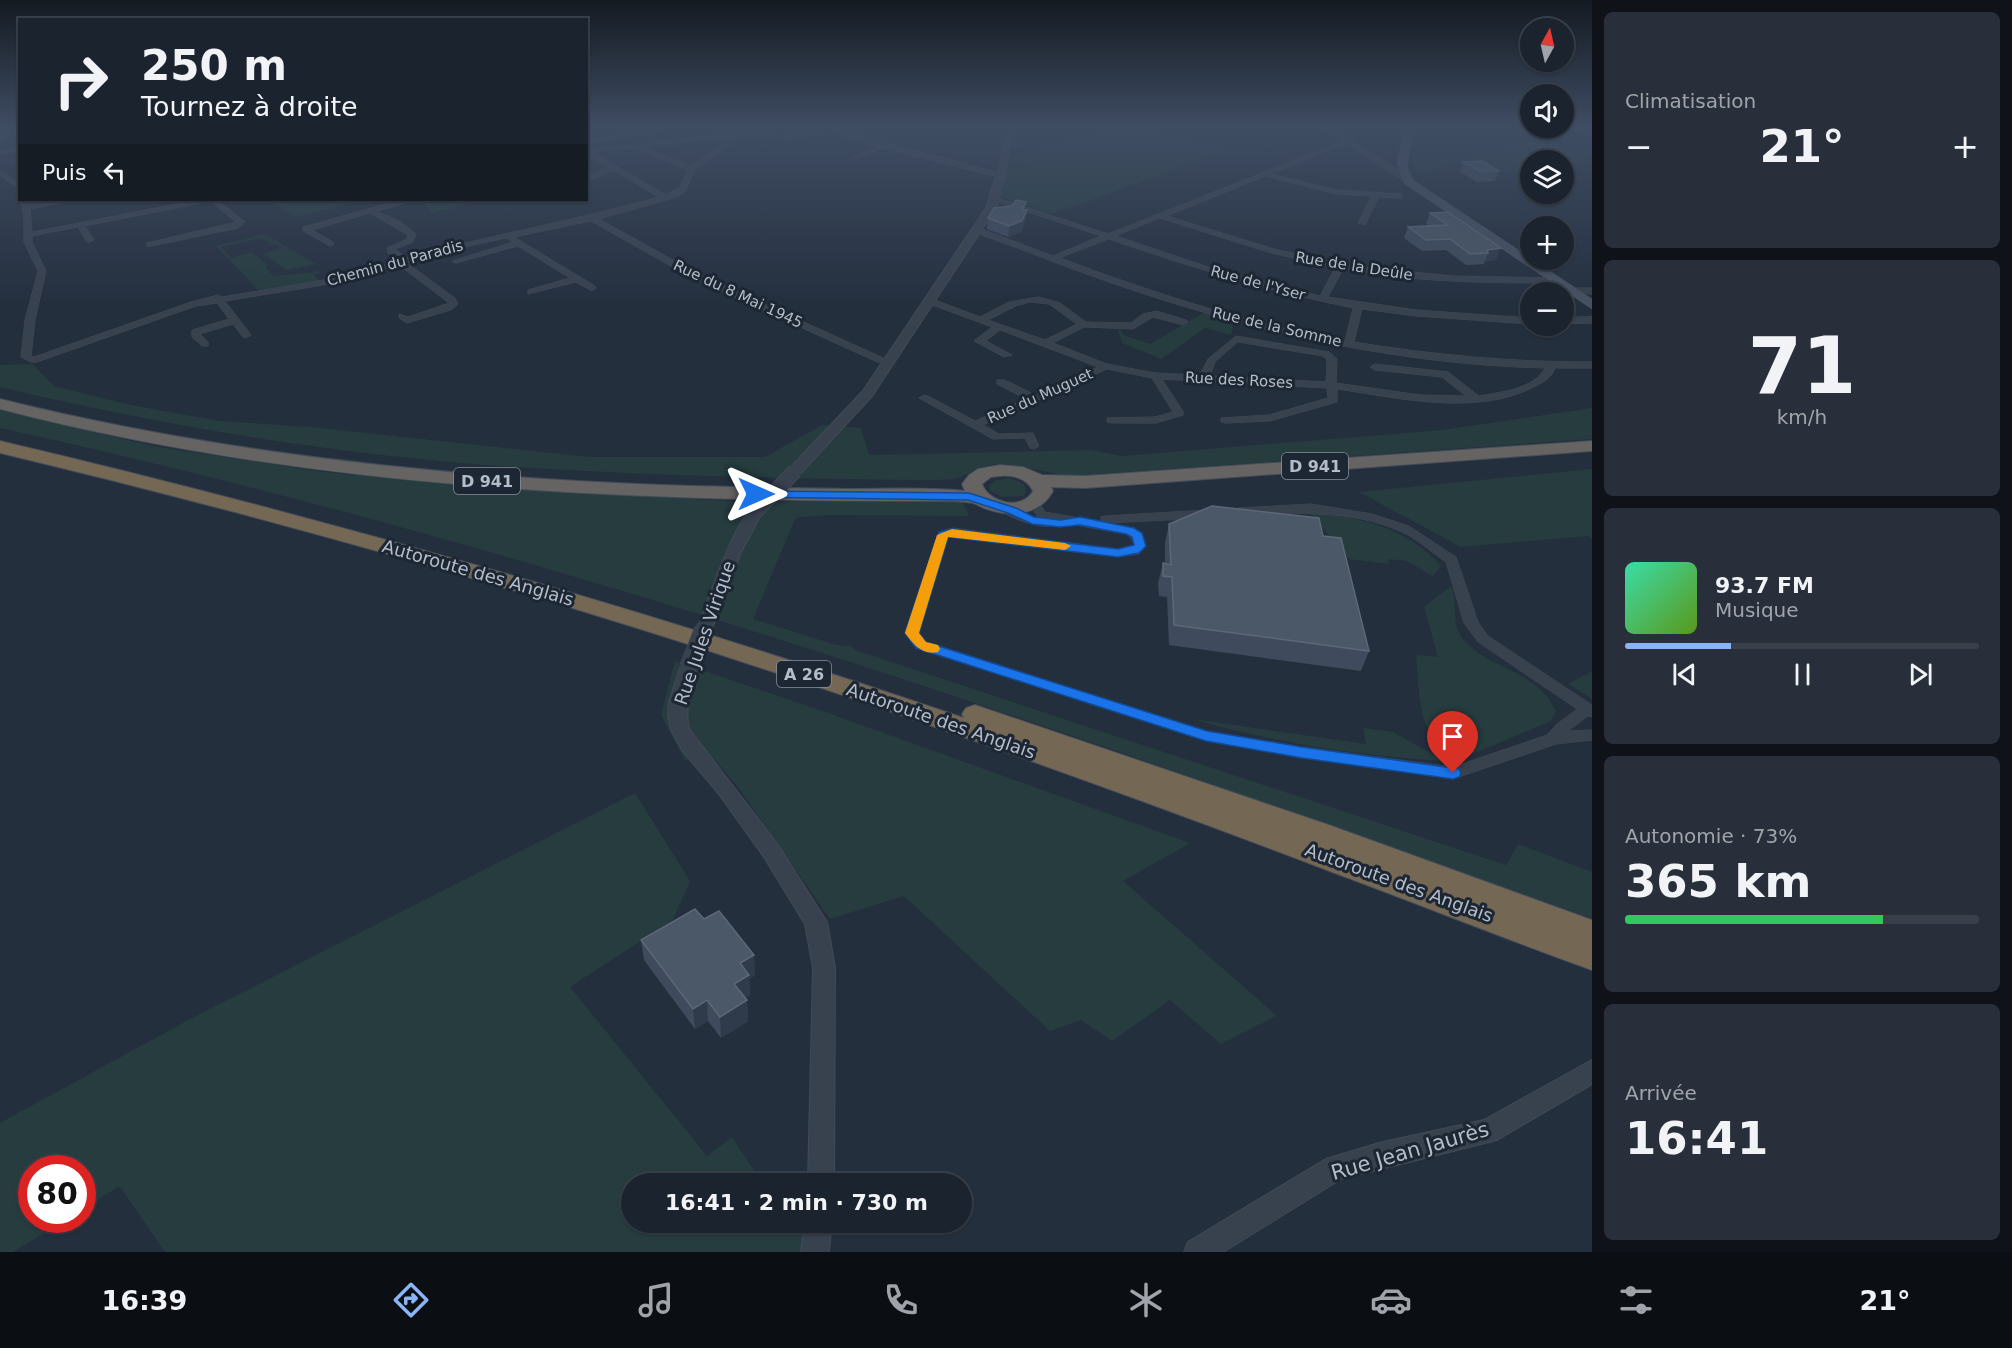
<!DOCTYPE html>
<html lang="fr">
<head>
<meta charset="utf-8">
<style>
	:root { --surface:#1b232e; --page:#282f3a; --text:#f1f3f6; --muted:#a0a4aa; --line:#39404a; --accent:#8ab4f8 }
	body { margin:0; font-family:"DejaVu Sans",sans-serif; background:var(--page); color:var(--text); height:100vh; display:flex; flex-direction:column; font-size:22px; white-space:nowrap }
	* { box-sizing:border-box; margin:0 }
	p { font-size:20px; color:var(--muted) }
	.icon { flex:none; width:33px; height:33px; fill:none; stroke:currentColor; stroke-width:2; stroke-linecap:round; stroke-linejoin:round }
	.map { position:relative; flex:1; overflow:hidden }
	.drawer { display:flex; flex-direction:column; gap:12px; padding:12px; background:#0f1319; width:420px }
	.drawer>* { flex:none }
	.hud { position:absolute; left:18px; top:18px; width:570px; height:183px; border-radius:0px; box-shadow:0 2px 4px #0004,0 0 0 2px var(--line); background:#1b232e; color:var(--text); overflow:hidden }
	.needle { width:39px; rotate:8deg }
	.tools { position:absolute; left:1520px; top:18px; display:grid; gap:12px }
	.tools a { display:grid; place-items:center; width:54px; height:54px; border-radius:50%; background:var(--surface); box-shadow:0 2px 4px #0004,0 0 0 2px var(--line); font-size:30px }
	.speed { position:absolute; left:18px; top:1155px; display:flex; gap:12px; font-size:30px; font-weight:700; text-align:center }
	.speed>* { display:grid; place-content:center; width:78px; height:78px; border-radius:50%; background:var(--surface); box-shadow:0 2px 4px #0004,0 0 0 2px var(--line); line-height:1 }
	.speed .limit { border:9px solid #d22; background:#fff; color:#111 }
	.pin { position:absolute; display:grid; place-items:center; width:51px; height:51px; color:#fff; margin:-62px -26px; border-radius:50% 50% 50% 0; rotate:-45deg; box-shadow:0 0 6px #0007 }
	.pin .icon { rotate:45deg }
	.me { position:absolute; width:66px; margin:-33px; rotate:90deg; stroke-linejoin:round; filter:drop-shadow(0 0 4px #0008) }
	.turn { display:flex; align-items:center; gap:21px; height:126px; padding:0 24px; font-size:27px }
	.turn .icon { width:78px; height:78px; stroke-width:2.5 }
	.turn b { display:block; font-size:42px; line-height:51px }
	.then { display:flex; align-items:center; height:57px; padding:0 24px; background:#0003; gap:12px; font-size:22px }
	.big { font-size:45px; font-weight:700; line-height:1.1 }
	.drawer .tile { flex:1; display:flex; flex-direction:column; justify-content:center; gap:9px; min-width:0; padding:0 21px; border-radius:9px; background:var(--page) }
	.drawer .dial { align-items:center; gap:0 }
	.dial b { font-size:78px; line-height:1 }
	.song { display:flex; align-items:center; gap:18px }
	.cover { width:72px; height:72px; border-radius:9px; background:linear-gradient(135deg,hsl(160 70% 55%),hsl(90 70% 35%)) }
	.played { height:6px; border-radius:3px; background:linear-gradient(90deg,var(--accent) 30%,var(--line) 30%) }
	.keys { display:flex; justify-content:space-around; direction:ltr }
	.heat { display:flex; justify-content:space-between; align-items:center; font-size:33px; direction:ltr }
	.charge { height:9px; border-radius:4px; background:linear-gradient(90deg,#34c759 73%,var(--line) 0) }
	.trip { position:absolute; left:621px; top:1173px; width:351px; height:60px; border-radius:30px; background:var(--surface); box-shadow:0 2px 4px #0004,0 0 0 2px var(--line); font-weight:700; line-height:60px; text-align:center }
	.tab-bar { display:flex; height:96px; justify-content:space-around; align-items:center; background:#0b0e12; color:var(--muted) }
	.tab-bar .icon { width:42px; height:42px }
	.tab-bar .on { color:var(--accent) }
	.tab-bar b { font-size:27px; color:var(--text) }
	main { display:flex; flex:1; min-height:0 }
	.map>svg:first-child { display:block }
	.green { fill:#263c3f }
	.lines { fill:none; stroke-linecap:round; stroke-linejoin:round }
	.minor-casing { stroke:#414a57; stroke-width:1 }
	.tertiary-casing { stroke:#414a57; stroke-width:2 }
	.secondary-casing { stroke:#414a57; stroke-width:1 }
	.trunk-casing { stroke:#434c59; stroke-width:2 }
	.motorway-casing { stroke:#434c59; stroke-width:2 }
	.minor { fill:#38414e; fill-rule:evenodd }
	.tertiary { fill:#38414e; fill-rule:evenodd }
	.secondary { fill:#465061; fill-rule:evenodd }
	.trunk { fill:#656462; fill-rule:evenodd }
	.motorway { fill:#746855; fill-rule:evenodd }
	.rail-casing { stroke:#5a6575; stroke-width:4 }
	.rail { stroke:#1d2633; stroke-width:2; stroke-dasharray:6; stroke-linecap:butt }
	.tertiary-bridge-far1-casing { stroke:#414a57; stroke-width:16; stroke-linecap:butt }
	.tertiary-bridge-casing { stroke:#414a57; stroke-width:20; stroke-linecap:butt }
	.tertiary-bridge-far1 { stroke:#38414e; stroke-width:14 }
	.tertiary-bridge { stroke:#38414e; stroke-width:19 }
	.wall { fill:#3f4b5c }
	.shaded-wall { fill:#2f3b4b }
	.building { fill:#4b5868; stroke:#5c6777; stroke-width:1.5 }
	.route { fill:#1a73e8; stroke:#114b97; stroke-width:1.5 }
	.slow { fill:#f59e0b }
	.labels { text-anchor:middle; stroke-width:6; stroke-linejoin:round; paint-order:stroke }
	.far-street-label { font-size:15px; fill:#b4bcc9; stroke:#1d2633 }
	.shield { fill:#1d2633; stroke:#878f9c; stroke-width:1.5 }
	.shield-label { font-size:16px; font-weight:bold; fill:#b4bcc9 }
	.street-label { font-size:18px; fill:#b4bcc9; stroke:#1d2633 }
	.near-street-label { font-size:21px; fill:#b4bcc9; stroke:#1d2633 }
</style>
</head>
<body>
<main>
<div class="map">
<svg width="1592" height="1252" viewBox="0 0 1592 1252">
	<rect width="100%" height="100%" fill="#242f3e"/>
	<g class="green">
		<polygon points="1096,129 1153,129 1231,150 1052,214 1001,197 1008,168 1019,170 1026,166 1011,162 1012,157"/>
		<polygon points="1527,141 1586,152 1592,157 1563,168 1563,160 1530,160 1530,179 1503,171 1493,174 1458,163 1419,175 1414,168 1413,157 1464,157"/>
		<polygon points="270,200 364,200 294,217"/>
		<polygon points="422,200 480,200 432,213"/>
		<polygon points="265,234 316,264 287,270 263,254 282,248 275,244 259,248 270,244 261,238 221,247 231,258 252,252 268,266 265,267 274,276 315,272 314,270 320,273 314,274 319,281 258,290 216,246"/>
		<polygon points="1203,313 1234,320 1231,335 1205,328 1161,359 1122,343 1118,330 1121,330 1123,335 1150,344"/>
		<path d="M33,364L54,386L131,405L220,421L311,427L590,457H765L822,425L861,428L869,455L1091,450L1122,456L1442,430L1592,408V439L1070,476C1046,474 1024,464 1000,464C985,464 974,471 961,477C955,480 945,479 938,480C792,479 647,476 501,466C332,454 165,426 0,387V365Z"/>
		<path d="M0,410L157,447L324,472L436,482L740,502L938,499L962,502L969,516L830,515L800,517L795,519L753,619L836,645L850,646L858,651L1506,865L1518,844L1592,872V919C1474,876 1355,834 1237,793C831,650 421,520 0,428Z"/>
		<polygon points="1592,469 1592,539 1588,536 1461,547 1359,492"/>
		<polygon points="1010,478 1024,484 1026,492 1023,496 1001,497 990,491 989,486 996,480"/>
		<path d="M1311,514C1356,514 1411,530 1441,566L1433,576L1407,561L1388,559L1389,564L1349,559Z"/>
		<path d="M1451,586C1459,603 1450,624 1463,639C1490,671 1535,668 1556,711L1551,721L1468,756C1416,753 1420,694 1416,655L1438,657L1424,607Z"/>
		<polygon points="675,661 831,714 1190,843 1123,881 1277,1016 1221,1044 1170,1000 1112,1041 1081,1020 1050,1031 904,896 830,919 735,783 710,755 685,761 661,715"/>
		<polygon points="1592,671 1592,699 1568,684"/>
		<path d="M1193,719L1366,744L1363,728L1393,732L1445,761C1361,756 1274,743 1193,719Z"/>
		<polygon points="635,793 690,881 673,920 570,987 707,1156 732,1137 762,1183 632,1184 632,1222 790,1223 807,1240 803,1252 165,1252 121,1188 118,1187 83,1209 82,1168 32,1168 32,1220 66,1220 13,1252 0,1252 0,1123 192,1018"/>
	</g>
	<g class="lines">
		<defs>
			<g id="minor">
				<polygon points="659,129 674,129 586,144 586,140"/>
				<path d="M743,129H750L746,133L782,136L828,129L816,134L792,139L741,136L695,170L685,192L677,197L599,219L700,275L890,361V365H884L694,279L591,221L514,237L595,286L596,288L592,291L576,282L528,294V290L570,278L518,246L456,263L452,261L513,242L506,238L464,247L407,263L455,298L458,304L451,310L407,323L399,318V314L408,317L449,303L399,265L336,283L225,301L251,335L246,338L243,337L233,324L200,334L208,342V346H202L192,337V330L229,319L217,303L196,306L37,362H31L21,357L25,320L38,271L24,242V217L21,200H27L29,204L60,200H76L30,209L32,232L197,200H218L245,222L238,228L147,247V243L236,222L213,203L206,202L85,226L94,240L90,242H87L78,227L32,236V242L46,271L35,320L31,356L34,357L191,302L218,295L222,297L335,278L400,260L388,253L387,248L407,239L408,235L370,213L312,230L333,242L334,244L330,246L303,231V227L400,200H409V202L377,211L399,221L416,234L413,242L395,249L407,258C491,235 576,220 659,197L613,170L596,178L586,180V176L608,167L586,155V149L735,133ZM731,138L691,166L643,147ZM634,148L688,170L679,188L666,195L592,152Z"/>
				<polygon points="1008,129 1014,129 1005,175 1001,177 997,175"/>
				<path d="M1349,141L1351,144L1340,146L1271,174L1337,190L1402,194V198H1399L1377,197L1378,199L1365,225L1358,223L1370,199L1369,196L1337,194L1265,176L1167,216L1274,249L1353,266L1453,276L1558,278V282L1555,283C1484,283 1413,282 1343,269L1328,297L1416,310L1530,318V324L1416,316L1362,309L1354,342C1433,355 1512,362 1592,362V368H1555C1553,376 1544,382 1536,386C1478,417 1399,398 1337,389V402L1270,421L1225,423L1221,422V418L1269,415L1328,398L1327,388L1162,379L1184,413L1183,415L1156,423H1111L1107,422V418L1155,417L1173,412L1152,378L1107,369L983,425L999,434L1033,433L1039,446L1034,449L1030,448L1025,438L993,439L919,398L924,395L928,396L975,421L1026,399L997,384V380H1005L1035,395L1098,367L1000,330L986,341L1012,355L1004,357L974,341L992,327L924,302V298L927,297L980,317L1009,302L1039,297L1060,303L1086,322L1131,323L1143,314L1157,311L1186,320L1188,322L1183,325L1153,317L1133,329L1084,327L1053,343L1107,364L1155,373L1200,375L1208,359L1236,336L1329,352L1337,359L1336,383L1420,395L1466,396L1442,377L1375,370L1370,367L1375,364L1448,372L1479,396C1501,392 1534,389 1545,368C1380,364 1219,324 1065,266C1044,258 1023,250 1001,242C992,238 980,236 972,230L979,228L1053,256L1101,236L992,200V196L1108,234L1337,143ZM1160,218L1268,252L1335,268L1320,296L1214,269L1116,236ZM1109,239C1190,267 1269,291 1353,308L1345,341C1247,323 1153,293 1060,258ZM1030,302L1049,304L1077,324L1045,340L988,320L1016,306ZM1238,342L1323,356L1327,360L1326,382L1210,376L1215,362Z"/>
				<polygon points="884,144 889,145 858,158 853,157"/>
				<polygon points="20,147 20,151 0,155 0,151"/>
				<polygon points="0,170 20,184 20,190 0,175"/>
				<polygon points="1572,288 1592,288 1592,294 1569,293 1568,291"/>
				<polygon points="1592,317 1592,323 1563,324 1563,318"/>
				<path d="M1034,499L1038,501L1045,512L1101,522V517L1105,516L1208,510L1214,514L1208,518L1107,523C1127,527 1140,525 1146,546L1139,554L1118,557L953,536L948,537L919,633L926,642L1207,731L1302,747L1453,767L1547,735L1557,724L1577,709L1478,642L1464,623L1446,562C1431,552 1416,538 1400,531C1349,509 1293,513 1239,516L1233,512L1239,508L1311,504L1372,514L1409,526L1456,557L1478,622L1488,636L1592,705V717L1588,716L1568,731L1592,730V740L1556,744L1453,779L1206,741L916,648L905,633L939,532L952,528L1118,549L1131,548L1134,545L1131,538L1126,534L1058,522L1057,526C1039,529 1009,519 996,507L1002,503L1035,517H1038L1028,503Z"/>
			</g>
			<g id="tertiary">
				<polygon points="5,129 13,129 0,144 0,136"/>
				<polygon points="831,129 842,129 863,137 1005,175 996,208 872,396 800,474 790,474 788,471 790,468 863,391 986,208 996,176 857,141"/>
				<polygon points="1325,129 1334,129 1411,179 1404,181"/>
				<path d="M756,507L763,511L741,552L722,605L720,609H708L706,605C713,587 739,511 756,507Z"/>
				<path d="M689,662L695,664L698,668C691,689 684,707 689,729L778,845L827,922L835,968L834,1184H808L813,968L805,924L764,857L719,794L682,750L671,729L668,715L669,702L680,668L683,664Z"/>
				<polygon points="1592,1060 1592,1084 1497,1140 1341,1179 1223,1252 1184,1252 1188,1242 1326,1159 1379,1143 1484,1120"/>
				<polygon points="805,1222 832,1222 829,1252 801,1252"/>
			</g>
			<polygon id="secondary" points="1404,129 1414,129 1407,165 1413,180 1592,299 1592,309 1405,184 1397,165"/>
			<path id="trunk" d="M0,399C209,451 423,475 638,484C708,487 778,488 848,489C887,489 926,487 965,491L962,484L969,475L978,469L1000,465L1023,467L1042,475L1085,476L1592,441V451L1085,488L1051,487L1053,491C1040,515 1012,518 987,509C982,508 977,504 973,503C957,500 940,501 924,501C615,501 300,487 0,409ZM1000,476C1013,475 1027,478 1033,491C1022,511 989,503 982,484L991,477Z"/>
			<path id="motorway" d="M0,441C326,518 648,610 964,718L962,714L966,708L975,705L984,708L1329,825L1592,920V970C1505,939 1419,904 1332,872C1198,821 1064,772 929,725C624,618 314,528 0,453Z"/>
		</defs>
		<use href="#minor" class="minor-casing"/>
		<use href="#tertiary" class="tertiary-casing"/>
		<use href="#secondary" class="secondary-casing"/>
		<use href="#trunk" class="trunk-casing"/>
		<use href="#motorway" class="motorway-casing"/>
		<use href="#minor" class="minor"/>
		<use href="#tertiary" class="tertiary"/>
		<use href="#secondary" class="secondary"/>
		<use href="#trunk" class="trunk"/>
		<use href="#motorway" class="motorway"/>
		<defs>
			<polyline id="rail" points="1578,129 1592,133"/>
		</defs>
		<use href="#rail" class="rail-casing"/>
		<use href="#rail" class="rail"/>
		<defs>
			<g id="tertiary-bridge-far1">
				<polyline points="756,511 795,471"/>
				<polyline points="703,632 714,605"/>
			</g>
			<polyline id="tertiary-bridge" points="689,668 704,630"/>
		</defs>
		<use href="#tertiary-bridge-far1" class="tertiary-bridge-far1-casing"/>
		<use href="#tertiary-bridge" class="tertiary-bridge-casing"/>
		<use href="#tertiary-bridge-far1" class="tertiary-bridge-far1"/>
		<use href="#tertiary-bridge" class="tertiary-bridge"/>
	</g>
	<g class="wall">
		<polygon points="1463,162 1499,171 1495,181 1477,182 1460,172"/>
		<polygon points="1025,210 1027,210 1025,221 1021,232 1008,237 987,229 988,218"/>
		<polygon points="1448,212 1496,260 1485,261 1484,264 1466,265 1446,250 1422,251 1404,238 1408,227 1429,226 1426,224 1430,213"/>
		<polygon points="1169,524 1323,536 1369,651 1361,671 1169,645 1167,597 1159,596 1158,583 1163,563 1165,564 1165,543"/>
		<polygon points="704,919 755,975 749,979 750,995 745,998 747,1000 748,1021 721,1038 708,1021 695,1029 644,960 641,940"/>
	</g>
	<g class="shaded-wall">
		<polygon points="1027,210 1025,221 1021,232 1008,237 1009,226"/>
		<polygon points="1501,248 1496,260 1485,261 1488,253 1487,250"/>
		<polygon points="754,955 755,975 749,979 750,995 735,1004 734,984 740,963"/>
		<polygon points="707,1000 708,1021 695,1029 693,1009"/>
		<polygon points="747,1000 748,1021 721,1038 720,1017"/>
	</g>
	<g class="building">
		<polygon points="1482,161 1499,171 1480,171 1463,162"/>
		<polygon points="1016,200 1026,202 1022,210 1027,210 1022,221 1009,226 988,218 994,208 1012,206"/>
		<polygon points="1448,212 1501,248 1487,250 1488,253 1470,254 1450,239 1426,240 1408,227 1448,225 1430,213"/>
		<polygon points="1212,506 1319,518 1323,536 1341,538 1369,651 1174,625 1172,577 1163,576 1163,563 1171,565 1169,524"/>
		<polygon points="695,909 704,919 719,911 754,955 740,963 749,975 734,984 747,1000 720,1017 707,1000 693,1009 641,940"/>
	</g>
	<linearGradient id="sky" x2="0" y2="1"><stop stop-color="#141a22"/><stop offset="0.42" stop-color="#3f4d63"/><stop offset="1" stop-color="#3f4d63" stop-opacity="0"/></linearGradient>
	<rect width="1592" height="304" fill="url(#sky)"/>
	<polygon class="route" points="756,491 969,493 1016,508 1034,517 1060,520 1080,517 1134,528 1142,533 1146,546 1139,553 1118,557 948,537 919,633 926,642 1207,731 1302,747 1453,768 1459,769 1461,773 1459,777 1453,779 1302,758 1206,741 916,648 905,633 939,532 952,529 1118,549 1134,545 1132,537 1126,534 1080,525 1060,527 1032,524 1008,513 968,500 751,497 750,494"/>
	<path class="slow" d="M952,529L1065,543L1071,546L1065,550L948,537L919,633L926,642L938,645L940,649L938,652C923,656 913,644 905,633L937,535Z"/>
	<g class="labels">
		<g class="far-street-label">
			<text transform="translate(395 263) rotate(-15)" y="5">Chemin du Paradis</text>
			<text transform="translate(1354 266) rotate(9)" y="5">Rue de la Deûle</text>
			<text transform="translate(1258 283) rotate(15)" y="5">Rue de l'Yser</text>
			<text transform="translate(738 294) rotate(25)" y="5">Rue du 8 Mai 1945</text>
			<text transform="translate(1277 327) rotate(13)" y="5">Rue de la Somme</text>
			<text transform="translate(1239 380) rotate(3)" y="5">Rue des Roses</text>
			<text transform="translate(1040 396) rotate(-24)" y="5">Rue du Muguet</text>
		</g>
		<g class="shield">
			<rect x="1282" y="453" width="66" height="26" rx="4.5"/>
			<rect x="454" y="468" width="66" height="26" rx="4.5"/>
			<rect x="777" y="661" width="54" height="26" rx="4.5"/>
		</g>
		<g class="shield-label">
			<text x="1315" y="472">D 941</text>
			<text x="487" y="487">D 941</text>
			<text x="804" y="680">A 26</text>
		</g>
		<g class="street-label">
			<text transform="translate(478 573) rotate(16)" y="6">Autoroute des Anglais</text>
			<text transform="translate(705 633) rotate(-71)" y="6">Rue Jules Virique</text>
			<text transform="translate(941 721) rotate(19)" y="6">Autoroute des Anglais</text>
			<text transform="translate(1399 883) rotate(20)" y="6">Autoroute des Anglais</text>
		</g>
		<g class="near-street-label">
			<text transform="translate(1410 1151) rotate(-16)" y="7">Rue Jean Jaurès</text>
		</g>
	</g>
</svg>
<div class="tools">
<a><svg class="needle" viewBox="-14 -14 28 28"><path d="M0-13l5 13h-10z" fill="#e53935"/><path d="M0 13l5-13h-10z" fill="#a0a4aa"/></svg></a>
<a><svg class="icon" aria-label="sound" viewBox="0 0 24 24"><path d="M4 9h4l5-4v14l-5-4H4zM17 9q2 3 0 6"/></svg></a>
<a><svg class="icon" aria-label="layers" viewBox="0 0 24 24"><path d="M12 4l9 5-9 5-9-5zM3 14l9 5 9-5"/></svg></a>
<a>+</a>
<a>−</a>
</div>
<div class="speed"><div class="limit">80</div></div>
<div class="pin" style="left:1453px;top:773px;background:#d93025"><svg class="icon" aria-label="arrive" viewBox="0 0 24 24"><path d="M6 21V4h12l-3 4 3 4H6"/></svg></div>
<svg class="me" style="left:756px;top:494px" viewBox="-20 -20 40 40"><path d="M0-17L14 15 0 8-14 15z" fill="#1a73e8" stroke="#fff" stroke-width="4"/></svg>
<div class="trip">16:41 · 2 min · 730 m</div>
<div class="hud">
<div class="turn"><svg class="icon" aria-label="right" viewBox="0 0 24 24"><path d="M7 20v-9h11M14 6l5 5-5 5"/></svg><div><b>250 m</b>Tournez à droite</div></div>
<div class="then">Puis<svg class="icon" aria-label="left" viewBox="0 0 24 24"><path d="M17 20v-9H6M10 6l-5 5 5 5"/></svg></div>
</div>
</div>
<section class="drawer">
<div class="tile"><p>Climatisation</p>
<div class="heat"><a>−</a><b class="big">21°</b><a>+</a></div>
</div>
<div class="tile dial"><b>71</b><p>km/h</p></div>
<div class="tile">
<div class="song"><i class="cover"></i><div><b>93.7 FM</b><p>Musique</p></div></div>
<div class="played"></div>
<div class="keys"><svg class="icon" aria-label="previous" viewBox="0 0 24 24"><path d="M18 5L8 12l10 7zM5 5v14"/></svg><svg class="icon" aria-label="pause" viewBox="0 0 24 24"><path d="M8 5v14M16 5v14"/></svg><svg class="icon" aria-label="next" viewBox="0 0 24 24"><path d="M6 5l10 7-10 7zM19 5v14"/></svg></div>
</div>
<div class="tile"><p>Autonomie · 73%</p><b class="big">365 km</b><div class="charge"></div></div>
<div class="tile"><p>Arrivée</p><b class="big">16:41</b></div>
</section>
</main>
<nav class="tab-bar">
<b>16:39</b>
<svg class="icon on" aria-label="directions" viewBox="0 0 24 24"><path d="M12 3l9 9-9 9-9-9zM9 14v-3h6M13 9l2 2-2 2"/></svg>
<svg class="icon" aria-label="music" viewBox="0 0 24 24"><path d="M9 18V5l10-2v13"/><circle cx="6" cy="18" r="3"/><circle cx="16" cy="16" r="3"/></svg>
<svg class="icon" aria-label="phone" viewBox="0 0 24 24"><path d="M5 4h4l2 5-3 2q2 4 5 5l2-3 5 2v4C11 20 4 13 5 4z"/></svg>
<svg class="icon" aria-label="climate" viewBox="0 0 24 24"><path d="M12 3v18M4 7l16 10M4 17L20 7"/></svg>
<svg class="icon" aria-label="car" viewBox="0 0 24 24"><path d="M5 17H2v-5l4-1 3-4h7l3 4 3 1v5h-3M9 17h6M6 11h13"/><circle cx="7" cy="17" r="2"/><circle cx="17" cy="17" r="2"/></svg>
<svg class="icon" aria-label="filters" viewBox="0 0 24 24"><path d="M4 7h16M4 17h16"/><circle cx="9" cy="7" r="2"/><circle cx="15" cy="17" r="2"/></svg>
<b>21°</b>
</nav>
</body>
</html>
